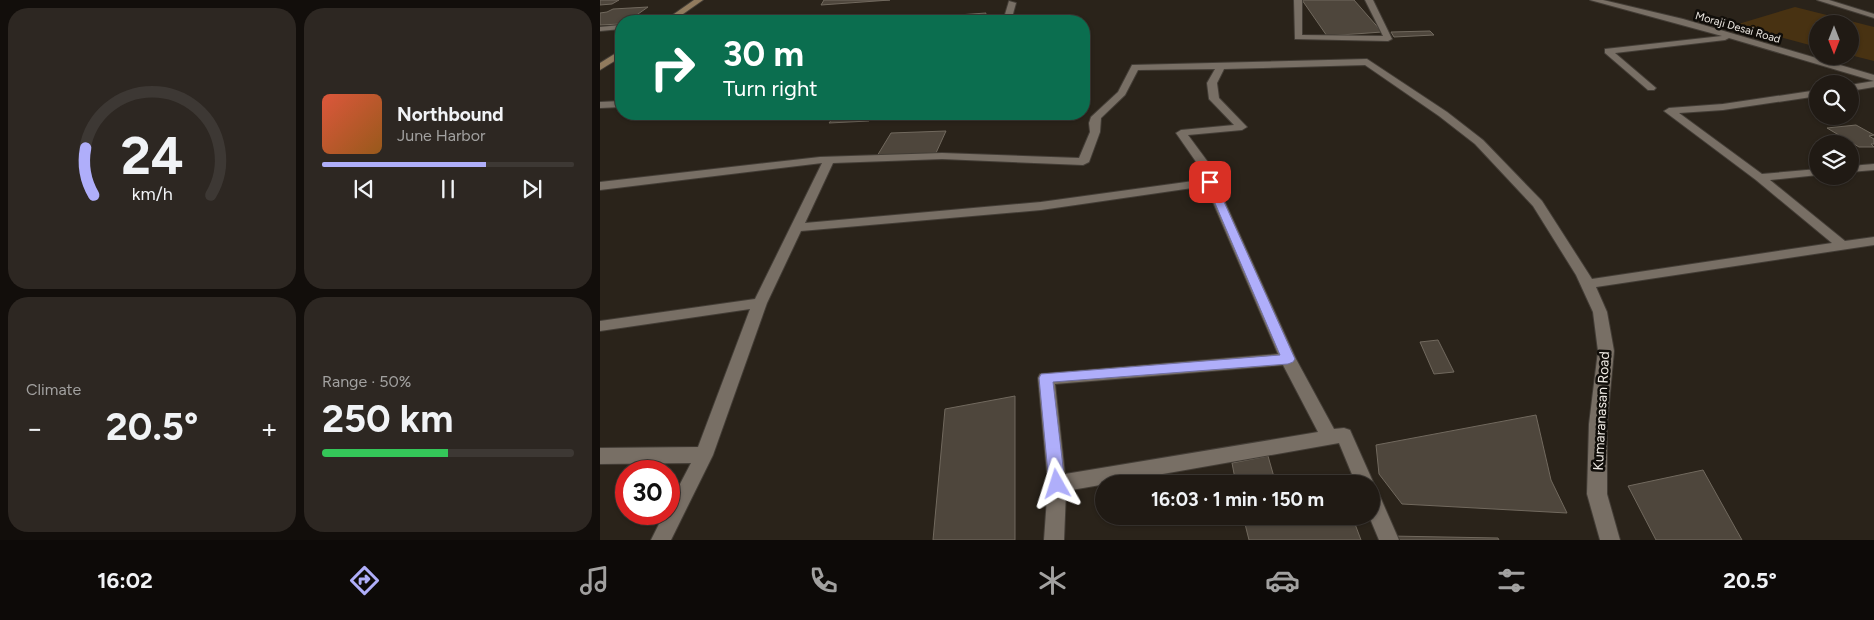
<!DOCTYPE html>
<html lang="en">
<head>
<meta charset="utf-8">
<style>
	:root { --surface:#201a14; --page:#2d2722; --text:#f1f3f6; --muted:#a2a1a0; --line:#3d3834; --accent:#afaefa }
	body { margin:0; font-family:Figtree,sans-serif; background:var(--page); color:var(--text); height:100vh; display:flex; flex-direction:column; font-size:19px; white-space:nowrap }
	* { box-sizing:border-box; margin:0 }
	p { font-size:16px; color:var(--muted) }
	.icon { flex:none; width:28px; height:28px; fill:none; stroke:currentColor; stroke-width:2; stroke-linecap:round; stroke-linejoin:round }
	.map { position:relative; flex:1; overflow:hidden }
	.drawer { display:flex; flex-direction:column; gap:8px; padding:8px; background:#120e0b; width:600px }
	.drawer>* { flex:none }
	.hud { position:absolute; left:15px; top:15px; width:475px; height:105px; border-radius:20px; box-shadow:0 1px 4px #0004,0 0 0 1px var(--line); background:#0b6e4f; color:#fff; overflow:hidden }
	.needle { width:32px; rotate:180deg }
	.tools { position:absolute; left:1209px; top:15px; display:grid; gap:10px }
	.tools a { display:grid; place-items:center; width:50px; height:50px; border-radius:50%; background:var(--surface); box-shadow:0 1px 4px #0004,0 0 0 1px var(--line); font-size:25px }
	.speed { position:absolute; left:15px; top:460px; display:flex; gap:10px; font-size:25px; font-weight:700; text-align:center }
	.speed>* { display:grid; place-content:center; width:65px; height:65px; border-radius:50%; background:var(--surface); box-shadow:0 1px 4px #0004,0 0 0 1px var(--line); line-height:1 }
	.speed .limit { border:8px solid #d22; background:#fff; color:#111 }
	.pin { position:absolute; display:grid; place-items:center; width:42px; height:42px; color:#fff; margin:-21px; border-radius:10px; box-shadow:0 2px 8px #0006 }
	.me { position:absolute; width:55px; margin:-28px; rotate:354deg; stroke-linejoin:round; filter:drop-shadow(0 0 4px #0008) }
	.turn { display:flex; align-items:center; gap:18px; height:105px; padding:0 25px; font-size:22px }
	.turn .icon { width:65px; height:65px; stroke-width:2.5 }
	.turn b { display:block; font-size:35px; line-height:42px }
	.big { font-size:38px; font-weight:700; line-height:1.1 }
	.drawer .tile { flex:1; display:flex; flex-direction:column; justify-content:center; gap:8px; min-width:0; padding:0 18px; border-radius:20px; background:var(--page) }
	.drawer .dial { align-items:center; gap:0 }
	.dial svg { height:130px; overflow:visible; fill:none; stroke:var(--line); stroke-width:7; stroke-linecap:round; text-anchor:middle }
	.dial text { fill:var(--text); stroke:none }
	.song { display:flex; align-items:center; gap:15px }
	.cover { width:60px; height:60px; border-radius:8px; background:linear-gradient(135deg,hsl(10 70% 55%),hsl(30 70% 35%)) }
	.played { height:5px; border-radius:2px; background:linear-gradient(90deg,var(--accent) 65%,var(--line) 65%) }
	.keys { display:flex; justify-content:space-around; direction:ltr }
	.heat { display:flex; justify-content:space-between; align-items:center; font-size:28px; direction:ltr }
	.charge { height:8px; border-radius:4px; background:linear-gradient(90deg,#34c759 50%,var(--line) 0) }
	.drawer .tiles { flex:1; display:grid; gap:8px; grid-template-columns:repeat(2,1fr) }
	.trip { position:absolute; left:495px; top:475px; width:285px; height:50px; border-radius:25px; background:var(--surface); box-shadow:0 1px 4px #0004,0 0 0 1px var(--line); font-weight:700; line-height:50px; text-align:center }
	.menu { display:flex; height:80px; justify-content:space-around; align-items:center; background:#0d0a08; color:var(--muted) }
	.menu .icon { width:35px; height:35px }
	.menu .on { color:var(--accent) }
	.menu b { font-size:22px; color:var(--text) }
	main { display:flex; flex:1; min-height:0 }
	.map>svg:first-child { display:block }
	.green { fill:#483212 }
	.building { fill:#4e463c; stroke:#71695e }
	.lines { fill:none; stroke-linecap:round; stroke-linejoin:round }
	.minor-casing { stroke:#433d36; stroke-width:2 }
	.secondary-casing { stroke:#433d36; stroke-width:2 }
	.minor { fill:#786f65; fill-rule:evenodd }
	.secondary { fill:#917b5e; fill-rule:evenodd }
	.route { fill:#afaefa; stroke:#7271a2 }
	.labels { text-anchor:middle; stroke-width:5; stroke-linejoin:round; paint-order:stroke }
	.far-street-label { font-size:11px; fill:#eee9e3; stroke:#100d09 }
	.street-label { font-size:14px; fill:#eee9e3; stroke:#100d09 }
</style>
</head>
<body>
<main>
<section class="drawer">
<div class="tiles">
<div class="tile dial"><svg viewBox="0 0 100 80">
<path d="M14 69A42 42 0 1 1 86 69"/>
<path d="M14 69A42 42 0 0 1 9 40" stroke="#afaefa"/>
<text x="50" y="56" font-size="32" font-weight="700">24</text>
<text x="50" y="72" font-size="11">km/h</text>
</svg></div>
<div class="tile">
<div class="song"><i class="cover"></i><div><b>Northbound</b><p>June Harbor</p></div></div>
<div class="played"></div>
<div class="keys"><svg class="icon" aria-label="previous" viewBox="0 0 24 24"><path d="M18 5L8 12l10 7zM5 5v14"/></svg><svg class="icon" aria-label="pause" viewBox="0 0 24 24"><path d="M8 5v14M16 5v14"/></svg><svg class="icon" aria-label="next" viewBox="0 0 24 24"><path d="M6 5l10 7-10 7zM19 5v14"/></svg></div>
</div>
<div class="tile"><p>Climate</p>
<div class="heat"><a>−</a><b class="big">20.5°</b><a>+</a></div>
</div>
<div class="tile"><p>Range · 50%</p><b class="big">250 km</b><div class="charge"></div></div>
</div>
</section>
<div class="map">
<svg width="1274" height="540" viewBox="0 0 1274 540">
	<rect width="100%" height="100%" fill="#2a231a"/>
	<polygon class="green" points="1195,7 1274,27 1274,61 1250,55 1250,24 1218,24 1217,47 1135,25"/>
	<g class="building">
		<polygon points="0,0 19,0 12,4 0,5"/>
		<polygon points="224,0 290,0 221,5"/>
		<polygon points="702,0 754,0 782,32 727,36"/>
		<polygon points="48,7 28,21 21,21 21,24 0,25 0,13 7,12 13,9"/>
		<polygon points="386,13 384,21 355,21 358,15"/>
		<polygon points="352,16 350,21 319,21 321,18"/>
		<polygon points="830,31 834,35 794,37 791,32"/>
		<polygon points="236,114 274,114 269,121 229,123"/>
		<polygon points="1256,125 1274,135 1269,136 1274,139 1274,144 1271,144 1274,147 1259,147 1227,128"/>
		<polygon points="346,131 336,153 277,156 291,133"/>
		<polygon points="838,340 854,372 834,374 820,342"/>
		<polygon points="415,396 415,540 333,540 345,409"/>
		<polygon points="936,415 951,480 967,513 802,504 779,474 776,445"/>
		<polygon points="668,456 676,484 636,484 632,463"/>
		<polygon points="1103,470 1142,540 1056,540 1028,486"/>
		<polygon points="643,516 752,516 761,540 649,540"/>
		<polygon points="790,536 898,538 899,540 792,540"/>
	</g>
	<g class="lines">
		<defs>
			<g id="minor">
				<polygon points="694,0 702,0 702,35 783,36 765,0 773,0 792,39 788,41 695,39"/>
				<polygon points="990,0 1003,0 1083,19 1274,75 1274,81 1129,38 1125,40 1015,53 1056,88 1054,90 1048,90 1005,53 1005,49 1122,36"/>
				<polygon points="1217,0 1229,0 1274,14 1274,18"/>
				<polygon points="409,1 416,3 411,21 403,21"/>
				<polygon points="304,18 310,18 311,20 302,21"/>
				<polygon points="21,25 21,29 0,31 0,27"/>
				<path d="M767,59L847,112L883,140L942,201L992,279L1232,243L1156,180L1064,111L1069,108L1123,104L1218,90V96L1123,110L1079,113L1162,174L1218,169V175L1170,180L1245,241L1274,237V245L996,287L1007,312L1014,351L1007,424V494L1020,540H1000L987,494L989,424L998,351L993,312L976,275L933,206L875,144L839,116L765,65L624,69L617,83L619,98L647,127L642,130L588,135L619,177L615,180L696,359L734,429L744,428L750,430L774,484L772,490L778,492L799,540H779L769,516H771V484H756L739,443L466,491L464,540H444L448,484L438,378L440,374L678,354L606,186L441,210L201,231L167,303L113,455L71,540H51L64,514H69V505L91,463L0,464V448L98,447L150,309L0,331V321L155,299L222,163L0,190V182L220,157L342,153L479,158L490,132L489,123L491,117L518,92L532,65ZM615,69L607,83L609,99L634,125L581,130L576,133L608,179L441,202L205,223L233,163L342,159L483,165L489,162L500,132L501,118L525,95L538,70ZM683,365L718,432L465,474L455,384Z"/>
				<polygon points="1274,81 1274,87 1250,91 1250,85"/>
				<polygon points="21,101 21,107 0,108 0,102"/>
				<polygon points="1274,164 1274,170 1250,172 1250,166"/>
			</g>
			<g id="secondary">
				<polygon points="94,0 103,0 73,21 64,21"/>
				<polygon points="21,50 21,57 0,70 0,63"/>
			</g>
		</defs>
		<use href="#minor" class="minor-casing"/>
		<use href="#secondary" class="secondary-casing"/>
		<use href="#minor" class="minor"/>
		<use href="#secondary" class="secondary"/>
	</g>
	<polygon class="route" points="610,179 615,182 695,359 693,362 688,364 453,382 465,484 463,488 457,490 452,488 449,484 439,378 441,374 680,355 606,182"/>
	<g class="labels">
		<g class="far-street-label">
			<text transform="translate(1138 27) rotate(16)" y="4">Moraji Desai Road</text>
		</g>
		<g class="street-label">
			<text transform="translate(1001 411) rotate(-87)" y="5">Kumaranasan Road</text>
		</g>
	</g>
</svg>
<div class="tools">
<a><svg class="needle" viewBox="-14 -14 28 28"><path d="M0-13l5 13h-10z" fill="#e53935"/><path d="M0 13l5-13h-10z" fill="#a2a1a0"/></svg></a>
<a><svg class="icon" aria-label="search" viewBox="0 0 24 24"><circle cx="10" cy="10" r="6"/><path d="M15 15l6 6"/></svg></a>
<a><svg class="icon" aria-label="layers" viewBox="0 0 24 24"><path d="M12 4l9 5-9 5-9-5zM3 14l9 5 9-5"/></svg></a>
</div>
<div class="speed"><div class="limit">30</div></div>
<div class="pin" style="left:610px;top:182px;background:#d93025"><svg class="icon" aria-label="arrive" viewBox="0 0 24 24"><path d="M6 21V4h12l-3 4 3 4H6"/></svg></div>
<svg class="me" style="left:457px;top:484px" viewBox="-20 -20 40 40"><path d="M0-17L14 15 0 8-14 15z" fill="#afaefa" stroke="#fff" stroke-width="4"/></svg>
<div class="trip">16:03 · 1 min · 150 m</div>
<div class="hud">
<div class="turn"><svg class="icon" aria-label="right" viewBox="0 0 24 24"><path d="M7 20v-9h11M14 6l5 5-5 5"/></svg><div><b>30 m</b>Turn right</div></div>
</div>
</div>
</main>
<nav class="menu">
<b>16:02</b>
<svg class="icon on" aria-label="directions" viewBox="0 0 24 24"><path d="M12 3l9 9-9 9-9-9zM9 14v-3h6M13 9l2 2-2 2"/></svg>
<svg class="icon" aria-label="music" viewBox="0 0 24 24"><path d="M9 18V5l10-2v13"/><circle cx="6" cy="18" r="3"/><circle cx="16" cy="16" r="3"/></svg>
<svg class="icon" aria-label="phone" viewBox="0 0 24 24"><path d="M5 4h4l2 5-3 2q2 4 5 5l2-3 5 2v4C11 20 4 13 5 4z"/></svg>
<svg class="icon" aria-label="climate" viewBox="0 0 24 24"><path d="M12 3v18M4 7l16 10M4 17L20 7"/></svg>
<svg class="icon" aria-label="car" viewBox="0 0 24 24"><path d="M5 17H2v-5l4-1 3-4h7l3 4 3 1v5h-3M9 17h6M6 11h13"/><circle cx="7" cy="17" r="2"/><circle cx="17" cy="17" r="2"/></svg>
<svg class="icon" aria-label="filters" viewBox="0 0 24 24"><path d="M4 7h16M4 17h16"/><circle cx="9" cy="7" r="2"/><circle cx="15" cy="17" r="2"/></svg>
<b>20.5°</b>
</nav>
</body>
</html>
